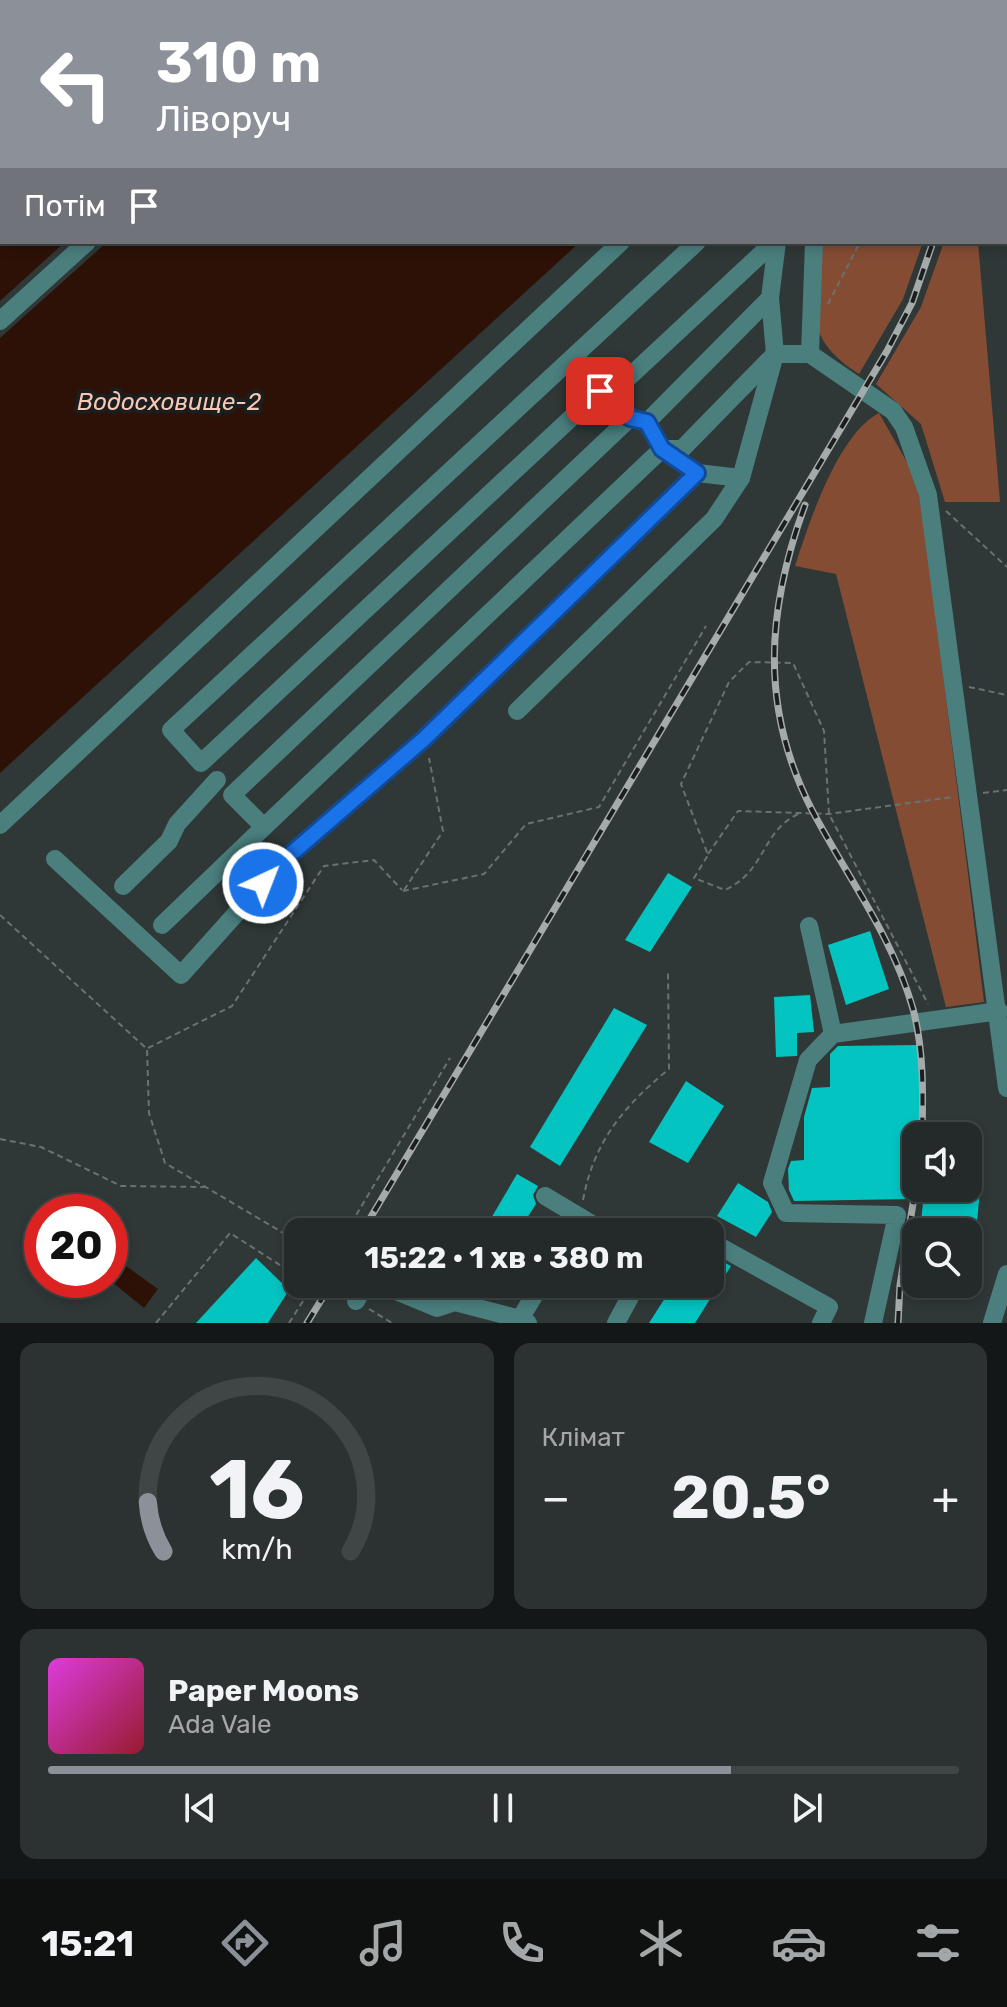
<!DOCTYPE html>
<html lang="uk">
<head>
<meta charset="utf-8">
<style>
	:root { --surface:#232a29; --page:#2b3231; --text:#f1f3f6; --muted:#a3a7a8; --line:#404646; --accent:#8c9099 }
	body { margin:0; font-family:Rubik,sans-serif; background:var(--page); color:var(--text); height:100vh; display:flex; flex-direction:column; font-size:30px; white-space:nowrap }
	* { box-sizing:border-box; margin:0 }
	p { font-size:26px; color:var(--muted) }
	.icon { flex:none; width:44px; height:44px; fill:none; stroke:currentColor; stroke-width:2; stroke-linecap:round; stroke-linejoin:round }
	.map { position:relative; height:1323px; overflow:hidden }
	.side { display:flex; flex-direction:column; gap:20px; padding:20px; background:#131717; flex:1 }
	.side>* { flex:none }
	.top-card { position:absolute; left:0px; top:0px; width:1008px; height:244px; box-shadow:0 4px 12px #0003,0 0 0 2px var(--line); background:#8c9099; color:#fff; overflow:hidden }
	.fabs { position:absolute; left:902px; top:1122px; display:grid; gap:16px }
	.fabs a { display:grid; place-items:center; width:80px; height:80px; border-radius:16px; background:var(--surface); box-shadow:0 4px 12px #0003,0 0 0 2px var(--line); font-size:40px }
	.speed { position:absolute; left:24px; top:1194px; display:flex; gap:16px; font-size:40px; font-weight:700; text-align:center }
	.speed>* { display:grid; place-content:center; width:104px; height:104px; border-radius:50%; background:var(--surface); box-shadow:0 4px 12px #0003,0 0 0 2px var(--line); line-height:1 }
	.speed .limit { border:12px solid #d22; background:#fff; color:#111 }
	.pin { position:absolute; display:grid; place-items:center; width:68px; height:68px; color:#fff; margin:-34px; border-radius:16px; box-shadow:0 4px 12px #0006 }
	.me { position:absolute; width:88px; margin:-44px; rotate:43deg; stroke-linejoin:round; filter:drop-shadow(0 0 6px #0008) }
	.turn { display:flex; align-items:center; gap:28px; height:168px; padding:0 24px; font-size:36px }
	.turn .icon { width:104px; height:104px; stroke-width:2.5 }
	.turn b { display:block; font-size:56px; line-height:68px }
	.then { display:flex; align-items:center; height:76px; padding:0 24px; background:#0003; gap:16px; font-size:30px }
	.big { font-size:60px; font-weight:700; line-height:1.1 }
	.side .tile { flex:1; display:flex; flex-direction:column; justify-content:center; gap:12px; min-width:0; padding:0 28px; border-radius:16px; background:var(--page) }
	.side .dial { align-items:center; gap:0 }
	.dial svg { height:208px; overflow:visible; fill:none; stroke:var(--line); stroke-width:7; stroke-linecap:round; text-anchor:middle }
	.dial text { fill:var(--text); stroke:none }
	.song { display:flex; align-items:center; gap:24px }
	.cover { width:96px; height:96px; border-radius:12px; background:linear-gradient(135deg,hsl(300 70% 55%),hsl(350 70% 35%)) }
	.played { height:8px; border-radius:4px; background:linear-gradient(90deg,var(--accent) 75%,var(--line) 75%) }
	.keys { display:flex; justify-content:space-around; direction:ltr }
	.heat { display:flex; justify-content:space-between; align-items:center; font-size:44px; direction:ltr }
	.side .tiles { flex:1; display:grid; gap:20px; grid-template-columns:1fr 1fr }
	.tile:last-child { grid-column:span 2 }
	.trip { position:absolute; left:284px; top:1218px; width:440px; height:80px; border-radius:16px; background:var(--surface); box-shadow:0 4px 12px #0003,0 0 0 2px var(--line); font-weight:700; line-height:80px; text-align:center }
	.tabs { display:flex; height:128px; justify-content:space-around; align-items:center; background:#0e1110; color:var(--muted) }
	.tabs .icon { width:56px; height:56px }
	.tabs .current { color:var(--accent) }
	.tabs b { font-size:36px; color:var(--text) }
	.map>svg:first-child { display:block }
	.green { fill:#854c34 }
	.water { fill:#2d1106 }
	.building { fill:#04c4c2 }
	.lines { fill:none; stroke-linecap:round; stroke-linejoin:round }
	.path { stroke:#6a7271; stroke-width:2; stroke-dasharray:6 4; stroke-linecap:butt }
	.minor { stroke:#4a7f7e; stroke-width:18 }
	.rail-casing { stroke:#a4abaa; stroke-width:7 }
	.rail { stroke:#1a1e1e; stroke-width:4; stroke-dasharray:12; stroke-linecap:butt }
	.route-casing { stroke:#114b97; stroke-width:20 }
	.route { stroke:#1a73e8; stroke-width:14 }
	.labels { text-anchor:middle; stroke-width:8; stroke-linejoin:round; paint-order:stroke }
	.water-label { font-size:24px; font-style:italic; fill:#f9c8b4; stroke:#1a1e1e }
</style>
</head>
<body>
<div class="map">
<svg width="1007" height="1323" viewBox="0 0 1007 1323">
	<rect width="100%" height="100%" fill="#2f3837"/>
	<g class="green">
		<path d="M818,242H923L903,299L859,374C799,335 815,305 818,242Z"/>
		<polygon points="944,242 978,242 1000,502 945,502 921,424 876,384 921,307"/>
		<path d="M879,413L908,464L922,506L984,1002L946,1007L836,574L795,566C809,523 838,434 879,413Z"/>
	</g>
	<g class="water">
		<polygon points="0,0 332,0 2,2 2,242 65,242 0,301"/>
		<polygon points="107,242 580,242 0,773 0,338"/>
		<polygon points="126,1266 158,1289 144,1308 112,1282"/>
	</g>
	<g class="building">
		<polygon points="668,873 692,887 650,952 625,940"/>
		<polygon points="870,931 889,989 846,1005 828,945"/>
		<polygon points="810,995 814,1032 797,1033 797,1056 776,1057 774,997"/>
		<polygon points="614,1008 647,1025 560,1166 530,1147"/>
		<polygon points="919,1045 919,1136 908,1158 910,1199 794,1201 789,1190 788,1169 791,1161 804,1160 804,1117 812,1088 830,1087 830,1054 838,1046"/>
		<polygon points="686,1081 724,1106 688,1163 649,1142"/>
		<polygon points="968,1148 984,1149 976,1232 920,1232 923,1202 942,1204 943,1188 968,1188"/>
		<polygon points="517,1174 538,1186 533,1195 536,1204 518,1232 483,1232"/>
		<polygon points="738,1183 768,1202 772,1212 756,1237 717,1216"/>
		<polygon points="710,1255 731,1266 695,1323 649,1323 674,1284 710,1284"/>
		<polygon points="256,1258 289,1290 268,1323 196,1323"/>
		<polygon points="939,1284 968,1284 966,1300 937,1296"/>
	</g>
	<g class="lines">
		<g class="path">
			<polyline points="771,0 772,2"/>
			<polyline points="880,0 880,2"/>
			<polyline points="986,0 987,2"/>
			<polyline points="828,304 860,242"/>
			<polyline points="946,511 1007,567"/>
			<polyline points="969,687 1007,695"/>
			<polyline points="983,793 1007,790"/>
			<path d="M798,814C760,833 767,870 725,890L694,878L708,855L681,784L729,682L749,662L793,663L824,731L829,814L928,1004"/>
			<polyline points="708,854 738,811 829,814 953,797"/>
			<polyline points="404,890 443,831 429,758"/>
			<polyline points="403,891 484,874 526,824 599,807 706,626"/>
			<polyline points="0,915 147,1049 149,1113 165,1163 285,1234 298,1249"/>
			<polyline points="148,1048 232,1006 324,866 374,860 402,890"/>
			<polyline points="0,1139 41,1147 121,1186 205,1187"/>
			<path d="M583,1200C594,1141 624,1106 669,1069L668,971"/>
			<polyline points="346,1232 450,1058"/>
			<polyline points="333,1284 344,1292"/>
			<polyline points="369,1309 392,1323"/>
			<polyline points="156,1323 230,1233 283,1267 298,1265"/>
			<polyline points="289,1323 314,1284"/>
		</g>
		<g class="minor">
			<polyline points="636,0 638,2"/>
			<polyline points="823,0 824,2"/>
			<polyline points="352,2 354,0"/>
			<polyline points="1006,67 1007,73"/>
			<polyline points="0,321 87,242"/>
			<polyline points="810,354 814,242"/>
			<polyline points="600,391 201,763 171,730 697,242"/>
			<polyline points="612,393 774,242"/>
			<polyline points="630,418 232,795 264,827 662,449 682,449 775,354 810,354 893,411 904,427 928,495 1007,1088"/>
			<polyline points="647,422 770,298 777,242"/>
			<polyline points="697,473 741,478"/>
			<polyline points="517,711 714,519 741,478 775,354 770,298"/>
			<polyline points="0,825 621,242"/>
			<polyline points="55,859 181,975 284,860 425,738 697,473 662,449 647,422 630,418 612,393 600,391 572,358"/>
			<polyline points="123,886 169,841 177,824 217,780"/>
			<polyline points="162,925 264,827"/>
			<polyline points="809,926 833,1034"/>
			<polyline points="545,1196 580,1217"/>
			<polyline points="692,1231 694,1232"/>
			<polyline points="571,1232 580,1217 605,1232"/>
			<polyline points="710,1241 829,1307 821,1323"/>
			<polyline points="379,1284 437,1308 455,1302 520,1319"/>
			<polyline points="356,1301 365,1284"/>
			<polyline points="528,1323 520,1319 541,1284"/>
			<polyline points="616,1323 637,1284"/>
			<polyline points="873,1323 897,1215 786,1213 772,1183 808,1060 833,1034 999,1011"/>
			<polyline points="992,1323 1007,1274"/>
		</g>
		<defs>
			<g id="rail">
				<polyline points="960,0 960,2"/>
				<polyline points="1006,146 1007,151"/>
				<polyline points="1006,201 1007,207"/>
				<path d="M805,505C767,609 759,707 812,810C847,877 892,935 913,1009C924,1050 923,1094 922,1136"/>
				<polyline points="362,1232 887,351 912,303 933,242"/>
				<polyline points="307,1323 331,1284"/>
				<polyline points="898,1323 900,1285 916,1185"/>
			</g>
		</defs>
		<use href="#rail" class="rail-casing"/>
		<use href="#rail" class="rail"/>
	</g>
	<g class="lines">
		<defs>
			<polyline id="route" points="263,883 284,860 425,738 697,473 662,449 647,422 630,418 612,393 600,391"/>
		</defs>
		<use href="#route" class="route-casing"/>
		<use href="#route" class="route"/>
	</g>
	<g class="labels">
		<g class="water-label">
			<text x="169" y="410">Водосховище-2</text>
		</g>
	</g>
</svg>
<div class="fabs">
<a><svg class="icon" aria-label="sound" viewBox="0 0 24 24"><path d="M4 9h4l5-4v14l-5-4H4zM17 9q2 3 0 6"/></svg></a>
<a><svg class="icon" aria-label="search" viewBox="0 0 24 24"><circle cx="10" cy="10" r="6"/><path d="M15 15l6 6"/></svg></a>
</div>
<div class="speed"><div class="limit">20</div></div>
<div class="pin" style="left:600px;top:391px;background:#d93025"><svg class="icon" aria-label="arrive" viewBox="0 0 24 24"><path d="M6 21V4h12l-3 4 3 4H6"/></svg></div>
<svg class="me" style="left:263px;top:883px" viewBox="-20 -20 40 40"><circle r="17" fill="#1a73e8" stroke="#fff" stroke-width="3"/><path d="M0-11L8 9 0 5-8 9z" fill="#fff"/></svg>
<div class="trip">15:22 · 1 хв · 380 m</div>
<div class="top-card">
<div class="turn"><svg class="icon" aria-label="left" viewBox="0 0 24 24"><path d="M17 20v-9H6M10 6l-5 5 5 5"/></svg><div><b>310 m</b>Ліворуч</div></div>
<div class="then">Потім<svg class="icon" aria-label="arrive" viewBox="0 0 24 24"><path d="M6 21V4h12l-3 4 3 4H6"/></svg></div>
</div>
</div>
<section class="side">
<div class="tiles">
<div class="tile dial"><svg viewBox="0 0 100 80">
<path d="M14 69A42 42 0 1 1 86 69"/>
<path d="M14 69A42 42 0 0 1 8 50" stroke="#8c9099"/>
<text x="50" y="56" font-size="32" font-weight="700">16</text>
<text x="50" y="72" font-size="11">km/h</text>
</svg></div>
<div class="tile"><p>Клімат</p>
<div class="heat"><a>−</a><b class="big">20.5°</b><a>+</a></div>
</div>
<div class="tile">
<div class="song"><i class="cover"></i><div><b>Paper Moons</b><p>Ada Vale</p></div></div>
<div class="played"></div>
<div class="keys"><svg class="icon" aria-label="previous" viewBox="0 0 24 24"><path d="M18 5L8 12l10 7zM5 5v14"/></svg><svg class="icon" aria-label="pause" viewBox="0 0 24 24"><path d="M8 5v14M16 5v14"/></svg><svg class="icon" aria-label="next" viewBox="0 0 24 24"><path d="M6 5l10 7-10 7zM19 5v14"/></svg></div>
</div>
</div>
</section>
<nav class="tabs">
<b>15:21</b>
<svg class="icon current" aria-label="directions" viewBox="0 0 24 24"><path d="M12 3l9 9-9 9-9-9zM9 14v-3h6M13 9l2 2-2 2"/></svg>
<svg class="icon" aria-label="music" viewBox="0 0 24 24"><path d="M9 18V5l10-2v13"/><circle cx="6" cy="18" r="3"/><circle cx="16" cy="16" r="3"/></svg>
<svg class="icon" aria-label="phone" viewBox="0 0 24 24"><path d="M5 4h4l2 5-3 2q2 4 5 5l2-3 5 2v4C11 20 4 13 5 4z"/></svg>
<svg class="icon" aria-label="climate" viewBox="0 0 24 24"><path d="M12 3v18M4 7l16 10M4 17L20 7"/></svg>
<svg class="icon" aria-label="car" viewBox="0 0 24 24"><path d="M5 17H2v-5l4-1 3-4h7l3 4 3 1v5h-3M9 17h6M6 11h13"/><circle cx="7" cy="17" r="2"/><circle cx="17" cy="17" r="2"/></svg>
<svg class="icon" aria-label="filters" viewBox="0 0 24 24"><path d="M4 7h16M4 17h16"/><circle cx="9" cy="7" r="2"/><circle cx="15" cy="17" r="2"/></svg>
</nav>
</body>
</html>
